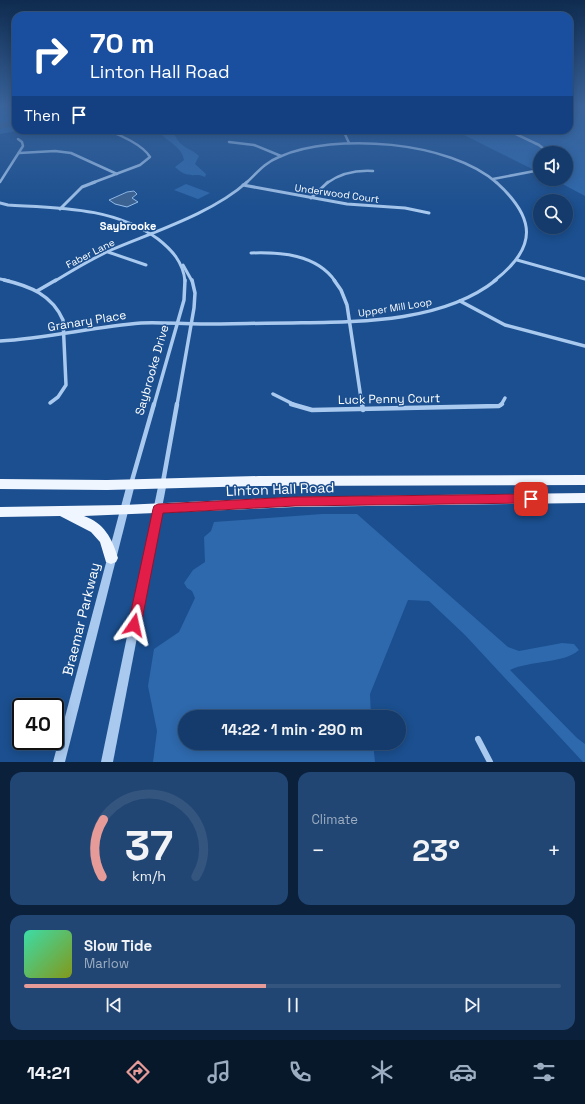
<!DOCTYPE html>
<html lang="en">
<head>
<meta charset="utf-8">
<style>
	:root { --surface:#143b6b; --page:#214673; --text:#f1f3f6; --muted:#9dadc1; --line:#33557e; --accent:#e69b98 }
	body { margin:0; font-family:"Space Grotesk",sans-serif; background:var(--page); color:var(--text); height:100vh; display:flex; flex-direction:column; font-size:15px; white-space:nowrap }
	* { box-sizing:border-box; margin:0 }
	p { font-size:13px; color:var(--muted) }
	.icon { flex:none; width:22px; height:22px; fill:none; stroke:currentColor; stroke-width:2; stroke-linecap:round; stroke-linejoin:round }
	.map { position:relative; height:762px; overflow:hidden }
	.side { display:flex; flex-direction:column; gap:10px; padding:10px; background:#0b203b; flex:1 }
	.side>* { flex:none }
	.guide { position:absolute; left:12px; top:12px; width:561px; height:122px; border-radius:12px; box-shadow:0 2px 10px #0003,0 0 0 1px var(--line); background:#1a4fa0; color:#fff; overflow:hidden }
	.controls { position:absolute; left:533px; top:146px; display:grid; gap:8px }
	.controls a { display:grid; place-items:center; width:40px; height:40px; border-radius:50%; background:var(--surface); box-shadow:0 2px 10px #0003,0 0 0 1px var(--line); font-size:20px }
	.speed { position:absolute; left:12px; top:698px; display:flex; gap:8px; font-size:20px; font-weight:700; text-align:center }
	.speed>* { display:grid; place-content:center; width:52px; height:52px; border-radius:50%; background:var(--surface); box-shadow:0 2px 10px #0003,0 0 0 1px var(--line); line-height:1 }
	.speed .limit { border:2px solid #111; border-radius:6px; background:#fff; color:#111 }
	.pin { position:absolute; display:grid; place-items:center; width:34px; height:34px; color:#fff; margin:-17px; border-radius:8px; box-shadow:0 2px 6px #0006 }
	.me { position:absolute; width:44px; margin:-22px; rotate:11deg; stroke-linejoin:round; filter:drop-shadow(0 0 3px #0008) }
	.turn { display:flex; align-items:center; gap:14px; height:84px; padding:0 12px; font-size:18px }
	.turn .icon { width:52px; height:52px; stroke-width:2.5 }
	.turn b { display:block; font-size:28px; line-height:34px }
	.then { display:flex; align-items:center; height:38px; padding:0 12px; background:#0003; gap:8px; font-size:15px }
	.big { font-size:30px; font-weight:800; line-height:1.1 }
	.side .widget { flex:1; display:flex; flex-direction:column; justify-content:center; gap:6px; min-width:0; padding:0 14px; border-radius:12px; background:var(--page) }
	.side .dial { align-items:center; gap:0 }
	.dial svg { height:104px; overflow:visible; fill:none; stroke:var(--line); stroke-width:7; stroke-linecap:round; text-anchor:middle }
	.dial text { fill:var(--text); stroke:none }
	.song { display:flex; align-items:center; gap:12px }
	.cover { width:48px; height:48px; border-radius:6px; background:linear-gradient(135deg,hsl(160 70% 55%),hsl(70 70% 35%)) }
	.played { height:4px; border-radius:2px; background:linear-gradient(90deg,var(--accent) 45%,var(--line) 45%) }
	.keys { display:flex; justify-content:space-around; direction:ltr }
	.heat { display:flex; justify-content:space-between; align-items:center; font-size:22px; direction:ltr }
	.side .tiles { flex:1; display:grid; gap:10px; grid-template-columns:1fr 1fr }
	.widget:last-child { grid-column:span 2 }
	.trip { position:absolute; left:178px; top:710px; width:228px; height:40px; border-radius:20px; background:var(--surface); box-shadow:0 2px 10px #0003,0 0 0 1px var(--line); font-weight:800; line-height:40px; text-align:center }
	.tabs { display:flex; height:64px; justify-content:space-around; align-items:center; background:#08182b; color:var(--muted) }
	.tabs .icon { width:28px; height:28px }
	.tabs .current { color:var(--accent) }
	.tabs b { font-size:18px; color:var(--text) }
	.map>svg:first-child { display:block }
	.green { fill:#2e69ad }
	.water { fill:#3c6290; stroke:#9cc4f0 }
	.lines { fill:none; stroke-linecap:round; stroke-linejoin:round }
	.river { fill:#3c6290; fill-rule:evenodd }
	.minor-far4 { stroke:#a9c9ee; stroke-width:2.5 }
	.minor-far3 { stroke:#a9c9ee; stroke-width:3 }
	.minor-far2 { stroke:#a9c9ee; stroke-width:3.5 }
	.minor-far1 { stroke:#a9c9ee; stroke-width:4.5 }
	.minor { stroke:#a9c9ee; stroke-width:6 }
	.tertiary { fill:#a9c9ee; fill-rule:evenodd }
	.primary { fill:#f0f6ff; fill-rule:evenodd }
	.route { fill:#e11d48; stroke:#92132f }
	.labels { text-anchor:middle; stroke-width:3; stroke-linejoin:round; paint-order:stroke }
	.far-street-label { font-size:10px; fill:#fff; stroke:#1b4f8f }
	.far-neighbourhood-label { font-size:11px; font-weight:bold; fill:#fff; stroke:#1b4f8f }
	.street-label { font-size:12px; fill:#fff; stroke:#1b4f8f }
	.near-street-label { font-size:14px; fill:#fff; stroke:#1b4f8f }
</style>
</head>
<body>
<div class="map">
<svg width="585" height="762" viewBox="0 0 585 762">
	<rect width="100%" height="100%" fill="#1b4f8f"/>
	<g class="green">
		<polygon points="0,105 16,105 16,130 23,130 0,134"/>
		<polygon points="569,105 585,105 585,196 553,179 566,179 566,153 540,153 540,173 454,130 569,130"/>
		<path d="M169,131C175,133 176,139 180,143C186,149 193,150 199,156L195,164L206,174L205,177C195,172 190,180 176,168L175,167L184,160C182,148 171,143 163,136L162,135Z"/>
		<polygon points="186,184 210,193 198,199 174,190"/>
		<path d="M322,514H357L508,647L519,651L562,643L574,644L579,650C563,664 531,660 510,670L577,738L585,744V762H583L465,635L429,601L408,600L370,694L371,717H185V743H373L375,762H153L157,731L148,686L154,649L179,632L195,598L192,591L187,588L184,583L193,570L205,562L204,537L211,531L214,522Z"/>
	</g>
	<polygon class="water" points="134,191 137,194 132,198 138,202 127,207 115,204 109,200 127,192"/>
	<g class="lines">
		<polygon class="river" points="16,120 16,126 0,129 0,123"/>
		<g class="minor-far4">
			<polyline points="343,130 349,143"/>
			<polyline points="507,130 539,145 549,153"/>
			<polyline points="229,142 254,145 281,156"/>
			<polyline points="19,153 55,151 71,153 117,174"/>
			<polyline points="493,179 540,170"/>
			<polyline points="0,182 23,146 22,142 18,139"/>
			<path d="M92,183L140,165L150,157C143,145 119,134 106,130"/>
			<path d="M246,183C257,173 264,163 279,157C335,132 450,141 497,183"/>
			<path d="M327,183C341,173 356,170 373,171"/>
		</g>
		<g class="minor-far3">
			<polyline points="243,185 347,204 405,208 429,213"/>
			<polyline points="311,198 328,182"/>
			<path d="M0,203L8,205C60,208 114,207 158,239C172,250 183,262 185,281"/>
			<polyline points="60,209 82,187 95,182"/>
			<polyline points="108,252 146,265"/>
			<path d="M251,253C280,252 316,254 335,281"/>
			<polyline points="517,260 585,279"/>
			<polyline points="183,265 192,281"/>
			<polyline points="0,279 9,281"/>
			<path d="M55,281C73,270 91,259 111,250C153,232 213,213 247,182"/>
			<path d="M494,281C538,247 536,218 496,182"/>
		</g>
		<g class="minor-far2">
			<path d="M4,280C30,286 52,295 63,320L66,385L58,397L50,403"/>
			<polyline points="334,280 341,290 347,305 362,405"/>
			<polyline points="37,291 56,280"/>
			<polyline points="460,301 505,325 585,346"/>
			<path d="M0,341C47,338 94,327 141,323C161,322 181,324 201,324C232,324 262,323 292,323C357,322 442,323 496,280"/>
			<polyline points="273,394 295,405"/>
			<polyline points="154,405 184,300 185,280"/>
			<polyline points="177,405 194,308 195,293 192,280"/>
			<polyline points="501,405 505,398"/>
		</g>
		<g class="minor-far1">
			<polyline points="291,404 312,410 499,406 502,404"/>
			<polyline points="362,404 363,410"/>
			<polyline points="163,482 177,404"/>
			<polyline points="131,484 154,404"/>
		</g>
		<polyline class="minor" points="478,739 490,762"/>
		<g class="tertiary">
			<polygon points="163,479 166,480 167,482 113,762 101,762 159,482 160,480"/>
			<polygon points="131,481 134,482 135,484 65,762 53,762 127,484 128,482"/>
		</g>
		<g class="primary">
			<polygon points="585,475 585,485 259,486 107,490 0,489 0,479 107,480 259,476"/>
			<path d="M585,493V503L295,507L84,516C104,523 112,538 118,558L116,562L111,564L106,562L100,542L91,532L60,516L0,517V507L123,505L295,497Z"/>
		</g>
	</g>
	<linearGradient id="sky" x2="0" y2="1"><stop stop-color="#0f2b4f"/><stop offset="0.5" stop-color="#39639b"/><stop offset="1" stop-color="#39639b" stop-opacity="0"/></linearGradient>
	<rect width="585" height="212" fill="url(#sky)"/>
	<polygon class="route" points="531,494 535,496 537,499 535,502 531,503 295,506 163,513 141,625 139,630 134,631 130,630 128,625 153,509 154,506 158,504 295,497"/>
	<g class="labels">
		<g class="far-street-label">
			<text transform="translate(337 193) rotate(8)" y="4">Underwood Court</text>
			<text transform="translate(90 253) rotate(-27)" y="4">Faber Lane</text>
			<text transform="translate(395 307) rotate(-9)" y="4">Upper Mill Loop</text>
		</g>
		<g class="far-neighbourhood-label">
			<text x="128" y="230">Saybrooke</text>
		</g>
		<g class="street-label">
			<text transform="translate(87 321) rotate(-9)" y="4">Granary Place</text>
			<text transform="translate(152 370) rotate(-74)" y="4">Saybrooke Drive</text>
			<text transform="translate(389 399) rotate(-1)" y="4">Luck Penny Court</text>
		</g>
		<g class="near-street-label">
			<text transform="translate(280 489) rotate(-2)" y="5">Linton Hall Road</text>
			<text transform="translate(81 619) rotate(-76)" y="5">Braemar Parkway</text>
		</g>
	</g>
</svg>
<div class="controls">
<a><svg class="icon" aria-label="sound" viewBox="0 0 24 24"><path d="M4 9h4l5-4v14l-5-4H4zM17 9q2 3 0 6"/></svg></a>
<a><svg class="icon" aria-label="search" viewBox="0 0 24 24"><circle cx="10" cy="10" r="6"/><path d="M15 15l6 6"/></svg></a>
</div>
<div class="speed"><div class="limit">40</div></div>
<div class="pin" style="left:531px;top:499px;background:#d93025"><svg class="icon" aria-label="arrive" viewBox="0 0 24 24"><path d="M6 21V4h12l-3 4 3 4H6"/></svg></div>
<svg class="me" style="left:134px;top:625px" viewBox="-20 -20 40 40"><path d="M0-17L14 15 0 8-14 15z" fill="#e11d48" stroke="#fff" stroke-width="4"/></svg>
<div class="trip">14:22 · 1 min · 290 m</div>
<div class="guide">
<div class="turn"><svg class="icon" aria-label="right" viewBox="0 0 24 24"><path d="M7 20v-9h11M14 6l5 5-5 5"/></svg><div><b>70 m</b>Linton Hall Road</div></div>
<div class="then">Then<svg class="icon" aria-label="arrive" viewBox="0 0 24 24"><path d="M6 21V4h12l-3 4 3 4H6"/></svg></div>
</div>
</div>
<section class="side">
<div class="tiles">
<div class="widget dial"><svg viewBox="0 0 100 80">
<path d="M14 69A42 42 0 1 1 86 69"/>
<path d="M14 69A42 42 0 0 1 15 25" stroke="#e69b98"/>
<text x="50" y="56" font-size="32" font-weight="700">37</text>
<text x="50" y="72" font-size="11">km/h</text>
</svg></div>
<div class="widget"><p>Climate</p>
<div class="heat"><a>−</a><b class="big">23°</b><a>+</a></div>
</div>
<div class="widget">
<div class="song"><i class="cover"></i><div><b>Slow Tide</b><p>Marlow</p></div></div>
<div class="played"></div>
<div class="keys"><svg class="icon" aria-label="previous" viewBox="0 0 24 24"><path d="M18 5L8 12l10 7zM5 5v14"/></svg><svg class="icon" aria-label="pause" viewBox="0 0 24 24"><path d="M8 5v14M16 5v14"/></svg><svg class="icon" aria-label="next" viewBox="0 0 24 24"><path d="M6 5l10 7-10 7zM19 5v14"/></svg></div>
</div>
</div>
</section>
<nav class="tabs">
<b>14:21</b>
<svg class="icon current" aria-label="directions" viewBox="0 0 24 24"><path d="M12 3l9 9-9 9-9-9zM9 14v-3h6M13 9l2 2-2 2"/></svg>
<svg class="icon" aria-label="music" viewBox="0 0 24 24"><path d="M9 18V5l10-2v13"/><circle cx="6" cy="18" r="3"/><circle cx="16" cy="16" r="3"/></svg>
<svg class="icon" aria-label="phone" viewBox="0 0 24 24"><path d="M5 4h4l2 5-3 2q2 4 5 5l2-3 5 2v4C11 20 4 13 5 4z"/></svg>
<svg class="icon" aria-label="climate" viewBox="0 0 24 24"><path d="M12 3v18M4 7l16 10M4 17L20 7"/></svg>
<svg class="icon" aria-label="car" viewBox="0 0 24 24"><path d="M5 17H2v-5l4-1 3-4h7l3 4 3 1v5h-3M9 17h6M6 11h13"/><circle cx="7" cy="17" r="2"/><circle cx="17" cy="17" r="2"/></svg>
<svg class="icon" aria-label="filters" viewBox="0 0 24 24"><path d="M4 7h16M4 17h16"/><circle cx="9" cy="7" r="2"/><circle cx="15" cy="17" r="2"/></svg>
</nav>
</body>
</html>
